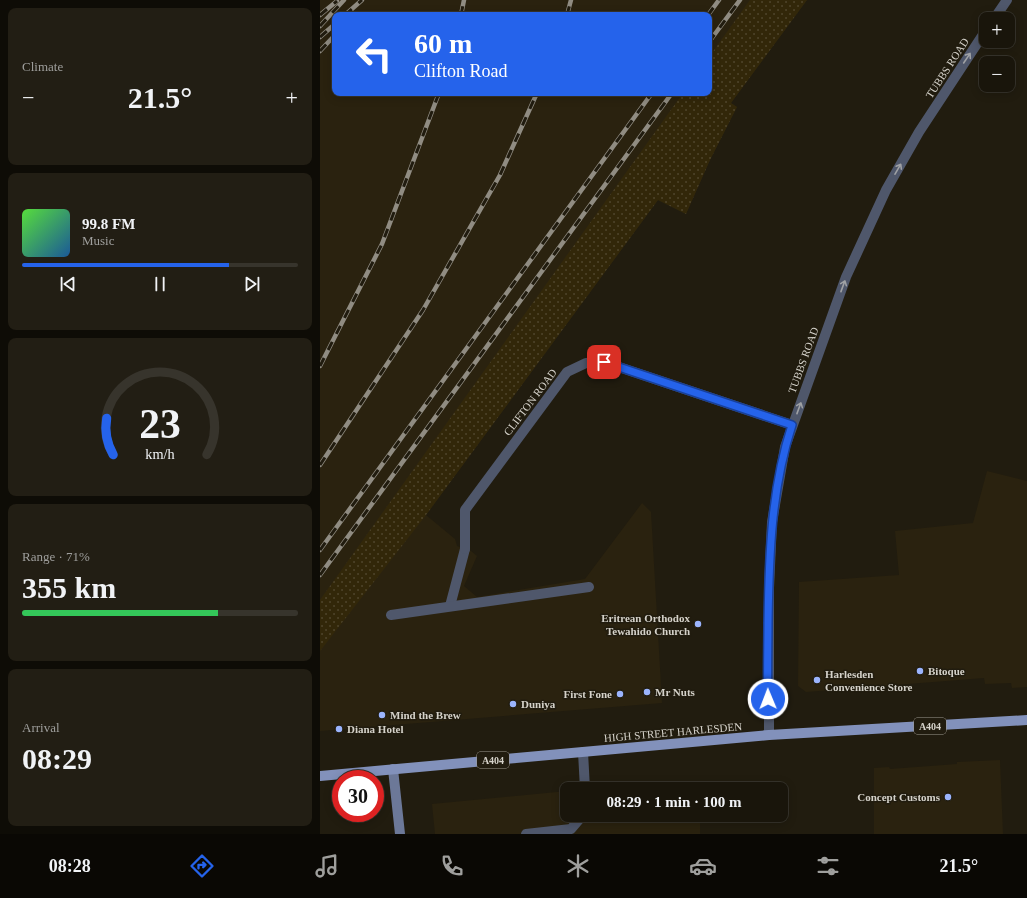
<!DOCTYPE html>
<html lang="en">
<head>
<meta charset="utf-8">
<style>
	:root { --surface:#19150b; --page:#221e14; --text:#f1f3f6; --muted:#9f9f9d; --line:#37342c; --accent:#2563eb }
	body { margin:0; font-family:"Times New Roman",serif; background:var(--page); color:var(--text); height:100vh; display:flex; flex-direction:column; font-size:15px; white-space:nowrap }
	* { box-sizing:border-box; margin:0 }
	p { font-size:13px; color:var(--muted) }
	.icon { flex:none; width:22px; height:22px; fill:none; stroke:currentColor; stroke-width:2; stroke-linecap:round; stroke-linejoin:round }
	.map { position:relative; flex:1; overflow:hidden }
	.side { display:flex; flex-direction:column; gap:8px; padding:8px; background:#0e0c06; width:320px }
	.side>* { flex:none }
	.banner { position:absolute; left:12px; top:12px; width:380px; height:84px; border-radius:8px; box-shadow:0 2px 10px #0003,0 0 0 1px var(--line); background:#2563eb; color:#fff; overflow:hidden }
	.buttons { position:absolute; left:659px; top:12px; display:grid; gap:8px }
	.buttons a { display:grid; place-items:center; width:36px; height:36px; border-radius:8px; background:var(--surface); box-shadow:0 2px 10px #0003,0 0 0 1px var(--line); font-size:20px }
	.speed { position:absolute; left:12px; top:770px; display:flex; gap:8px; font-size:20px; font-weight:700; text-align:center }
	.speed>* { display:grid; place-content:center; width:52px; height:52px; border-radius:50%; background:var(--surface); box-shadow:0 2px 10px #0003,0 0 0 1px var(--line); line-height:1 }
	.speed .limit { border:6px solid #d22; background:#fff; color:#111 }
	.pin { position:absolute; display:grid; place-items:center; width:34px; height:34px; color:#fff; margin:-17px; border-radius:8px; box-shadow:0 2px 6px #0006 }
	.me { position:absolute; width:44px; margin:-22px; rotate:359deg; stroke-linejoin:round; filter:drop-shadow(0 0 3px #0008) }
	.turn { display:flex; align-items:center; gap:14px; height:84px; padding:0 16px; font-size:18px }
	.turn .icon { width:52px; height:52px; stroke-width:2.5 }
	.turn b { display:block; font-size:28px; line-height:34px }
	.big { font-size:30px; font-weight:800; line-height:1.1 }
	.side .tile { flex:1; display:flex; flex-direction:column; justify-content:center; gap:6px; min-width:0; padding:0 14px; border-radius:8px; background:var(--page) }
	.side .dial { align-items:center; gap:0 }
	.dial svg { height:104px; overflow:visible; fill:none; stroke:var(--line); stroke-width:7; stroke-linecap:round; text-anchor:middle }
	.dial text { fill:var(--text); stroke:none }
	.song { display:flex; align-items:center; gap:12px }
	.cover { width:48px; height:48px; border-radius:6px; background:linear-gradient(135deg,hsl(110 70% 55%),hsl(210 70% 35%)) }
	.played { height:4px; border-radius:2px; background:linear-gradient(90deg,var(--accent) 75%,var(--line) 75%) }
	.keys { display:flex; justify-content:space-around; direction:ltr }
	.heat { display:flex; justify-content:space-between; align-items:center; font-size:22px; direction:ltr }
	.charge { height:6px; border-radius:3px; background:linear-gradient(90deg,#34c759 71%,var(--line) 0) }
	.trip { position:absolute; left:240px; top:782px; width:228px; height:40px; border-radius:8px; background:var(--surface); box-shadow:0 2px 10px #0003,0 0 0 1px var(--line); font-weight:800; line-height:40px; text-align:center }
	.tabs { display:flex; height:64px; justify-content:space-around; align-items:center; background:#0a0804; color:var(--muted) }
	.tabs .icon { width:28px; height:28px }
	.tabs .selected { color:var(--accent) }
	.tabs b { font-size:18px; color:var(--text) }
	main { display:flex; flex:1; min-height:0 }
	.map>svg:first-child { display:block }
	.built { fill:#2a220f; fill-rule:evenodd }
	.grass { fill:url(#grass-dots) }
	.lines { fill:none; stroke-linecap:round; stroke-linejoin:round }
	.lane { stroke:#4f576b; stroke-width:10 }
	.street { stroke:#4f576b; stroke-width:10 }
	.secondary { stroke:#6c7898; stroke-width:10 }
	.primary { stroke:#8291bb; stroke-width:10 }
	.rail-casing { stroke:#908c82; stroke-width:4.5 }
	.rail { stroke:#211c0f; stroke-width:3; stroke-dasharray:9; stroke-linecap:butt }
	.oneway { stroke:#9fa1a4 }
	.route-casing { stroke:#184099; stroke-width:10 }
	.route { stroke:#2563eb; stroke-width:7 }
	.poi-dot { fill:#9bb4fd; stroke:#211c0f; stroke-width:1.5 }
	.labels { text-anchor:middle; stroke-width:3; stroke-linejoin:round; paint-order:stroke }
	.shield { fill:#211c0f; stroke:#9f9b92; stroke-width:1 }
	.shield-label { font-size:10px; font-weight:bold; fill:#d5d2ca }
	.street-label { font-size:11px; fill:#d5d2ca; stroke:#211c0f }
	.poi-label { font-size:11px; font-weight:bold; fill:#d5d2ca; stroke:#211c0f; text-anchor:start }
</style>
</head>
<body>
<main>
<section class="side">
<div class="tile"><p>Climate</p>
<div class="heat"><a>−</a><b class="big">21.5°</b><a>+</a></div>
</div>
<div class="tile">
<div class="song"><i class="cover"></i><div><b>99.8 FM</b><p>Music</p></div></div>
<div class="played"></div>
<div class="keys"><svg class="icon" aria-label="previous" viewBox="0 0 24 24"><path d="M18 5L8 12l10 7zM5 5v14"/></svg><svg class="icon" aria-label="pause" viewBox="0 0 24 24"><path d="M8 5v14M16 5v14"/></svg><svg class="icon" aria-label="next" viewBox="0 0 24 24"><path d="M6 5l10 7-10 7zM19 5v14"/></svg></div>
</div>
<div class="tile dial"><svg viewBox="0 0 100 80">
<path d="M14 69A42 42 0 1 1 86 69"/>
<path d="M14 69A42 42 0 0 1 9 41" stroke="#2563eb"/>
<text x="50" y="56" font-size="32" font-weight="700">23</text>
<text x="50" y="72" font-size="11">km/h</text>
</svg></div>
<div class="tile"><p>Range · 71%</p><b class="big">355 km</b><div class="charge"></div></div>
<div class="tile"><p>Arrival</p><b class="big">08:29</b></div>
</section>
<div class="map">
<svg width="707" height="834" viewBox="0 0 707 834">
	<defs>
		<pattern id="grass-dots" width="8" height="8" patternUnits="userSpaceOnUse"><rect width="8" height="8" fill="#322709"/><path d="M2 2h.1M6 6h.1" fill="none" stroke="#4f452c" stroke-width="1.8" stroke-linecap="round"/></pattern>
	</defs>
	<rect width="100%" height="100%" fill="#211c0f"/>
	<g class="built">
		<path d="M0,0H487L411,103L417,107L390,160L366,214L338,200L106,515L135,539L137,546L151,551L157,556L144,586L157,597L265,579L322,503L331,512L342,703L0,731ZM15,15H389V93H15Z"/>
		<polygon points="667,471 707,481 707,687 692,688 691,683 665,684 664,678 486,692 478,686 479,582 579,575 575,531 653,523"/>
		<polygon points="680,760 683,834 554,834 554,768 569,767 570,769 637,764 637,762"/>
		<polygon points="380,781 380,789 272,789 281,788"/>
		<polygon points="247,791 247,815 380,815 380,834 115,834 112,804"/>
	</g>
	<polygon class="grass" points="430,0 487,0 411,103 417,107 390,160 366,214 338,200 106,515 0,651 0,600 363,93 389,93 389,57"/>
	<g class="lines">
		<g class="lane">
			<polyline points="130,606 145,549"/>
			<polyline points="71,615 269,587"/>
			<polyline points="263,752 265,789"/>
			<polyline points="206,834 251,829 263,815"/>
		</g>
		<g class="street">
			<polyline points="674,19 687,0"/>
			<polyline points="145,549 145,510 247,372 266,363 284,362 472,425"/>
			<polyline points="449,735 449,588 452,522 465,447 526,277 566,190 599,132 666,30"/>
		</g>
		<polyline class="secondary" points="73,769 80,834"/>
		<polyline class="primary" points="0,776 449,735 707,720"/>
		<defs>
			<g id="rail">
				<polyline points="0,15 17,1"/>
				<polyline points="25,15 42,0"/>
				<polyline points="141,15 144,0"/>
				<polyline points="247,15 251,0"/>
				<polyline points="388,15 399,0"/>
				<polyline points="0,26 24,0"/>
				<polyline points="0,37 15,24"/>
				<polyline points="389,42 420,0"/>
				<polyline points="0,51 15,35"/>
				<polyline points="0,366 62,244 119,93"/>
				<polyline points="0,465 103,310 180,175 217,93"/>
				<polyline points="0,550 332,93"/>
				<polyline points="0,575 352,93"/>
			</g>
		</defs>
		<use href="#rail" class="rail-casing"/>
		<use href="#rail" class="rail"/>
	</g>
	<defs><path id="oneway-shaft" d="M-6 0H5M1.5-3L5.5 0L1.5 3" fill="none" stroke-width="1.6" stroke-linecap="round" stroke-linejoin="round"/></defs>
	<g class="oneway">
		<use href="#oneway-shaft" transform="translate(647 58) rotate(-56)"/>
		<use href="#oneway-shaft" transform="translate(578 169) rotate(-60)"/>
		<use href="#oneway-shaft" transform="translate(523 286) rotate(-70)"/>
		<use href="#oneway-shaft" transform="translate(479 408) rotate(-70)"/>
	</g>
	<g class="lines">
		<defs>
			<path id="route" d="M284,362L472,425C451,489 449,556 448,623C448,648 447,674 448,699"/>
		</defs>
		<use href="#route" class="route-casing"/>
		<use href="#route" class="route"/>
	</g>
	<g class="poi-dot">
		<circle cx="378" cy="624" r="4"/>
		<circle cx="600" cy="671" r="4"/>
		<circle cx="497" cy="680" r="4"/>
		<circle cx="327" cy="692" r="4"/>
		<circle cx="300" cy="694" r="4"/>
		<circle cx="193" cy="704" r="4"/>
		<circle cx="62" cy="715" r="4"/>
		<circle cx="19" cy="729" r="4"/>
		<circle cx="628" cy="797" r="4"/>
	</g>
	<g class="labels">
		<g class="shield">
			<rect x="594" y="718" width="32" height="16" rx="3"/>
			<rect x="157" y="752" width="32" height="16" rx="3"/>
		</g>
		<g class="shield-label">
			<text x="610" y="730">A404</text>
			<text x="173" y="764">A404</text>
		</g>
		<g class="street-label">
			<text transform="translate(627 68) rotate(-57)" y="4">TUBBS ROAD</text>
			<text transform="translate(483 360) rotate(-70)" y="4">TUBBS ROAD</text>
			<text transform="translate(210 402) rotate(-53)" y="4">CLIFTON ROAD</text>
			<text transform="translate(353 732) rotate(-5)" y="4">HIGH STREET HARLESDEN</text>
		</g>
		<g class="poi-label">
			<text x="370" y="622" text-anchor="end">Eritrean Orthodox<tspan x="370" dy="13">Tewahido Church</tspan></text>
			<text x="608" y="675">Bitoque</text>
			<text x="505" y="678">Harlesden<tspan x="505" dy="13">Convenience Store</tspan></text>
			<text x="335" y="696">Mr Nuts</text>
			<text x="292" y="698" text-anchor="end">First Fone</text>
			<text x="201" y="708">Duniya</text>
			<text x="70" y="719">Mind the Brew</text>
			<text x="27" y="733">Diana Hotel</text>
			<text x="620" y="801" text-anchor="end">Concept Customs</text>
		</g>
	</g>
</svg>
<div class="buttons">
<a>+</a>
<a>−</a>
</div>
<div class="speed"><div class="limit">30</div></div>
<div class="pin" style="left:284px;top:362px;background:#d93025"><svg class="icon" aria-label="arrive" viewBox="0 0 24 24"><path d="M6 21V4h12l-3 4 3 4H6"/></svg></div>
<svg class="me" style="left:448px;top:699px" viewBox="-20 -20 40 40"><circle r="17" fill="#2563eb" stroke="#fff" stroke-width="3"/><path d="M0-11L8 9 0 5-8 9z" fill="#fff"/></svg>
<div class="trip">08:29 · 1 min · 100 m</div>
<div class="banner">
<div class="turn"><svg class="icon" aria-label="left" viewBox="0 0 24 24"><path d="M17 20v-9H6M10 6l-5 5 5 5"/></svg><div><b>60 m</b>Clifton Road</div></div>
</div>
</div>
</main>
<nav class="tabs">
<b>08:28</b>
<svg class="icon selected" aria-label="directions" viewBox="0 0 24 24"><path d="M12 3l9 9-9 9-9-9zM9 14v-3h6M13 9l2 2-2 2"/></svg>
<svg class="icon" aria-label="music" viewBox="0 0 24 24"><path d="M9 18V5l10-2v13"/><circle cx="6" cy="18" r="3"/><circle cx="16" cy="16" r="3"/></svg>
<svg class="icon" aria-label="phone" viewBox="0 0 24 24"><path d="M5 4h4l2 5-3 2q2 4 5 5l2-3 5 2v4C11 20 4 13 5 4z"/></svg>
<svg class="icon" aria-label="climate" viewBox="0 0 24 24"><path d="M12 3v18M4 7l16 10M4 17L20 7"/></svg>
<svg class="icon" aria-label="car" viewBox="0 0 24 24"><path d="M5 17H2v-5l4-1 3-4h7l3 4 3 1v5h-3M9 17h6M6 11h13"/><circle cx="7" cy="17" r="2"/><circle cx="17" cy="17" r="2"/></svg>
<svg class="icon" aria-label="filters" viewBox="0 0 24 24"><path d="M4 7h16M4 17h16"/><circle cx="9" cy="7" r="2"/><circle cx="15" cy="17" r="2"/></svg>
<b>21.5°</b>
</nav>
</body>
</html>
